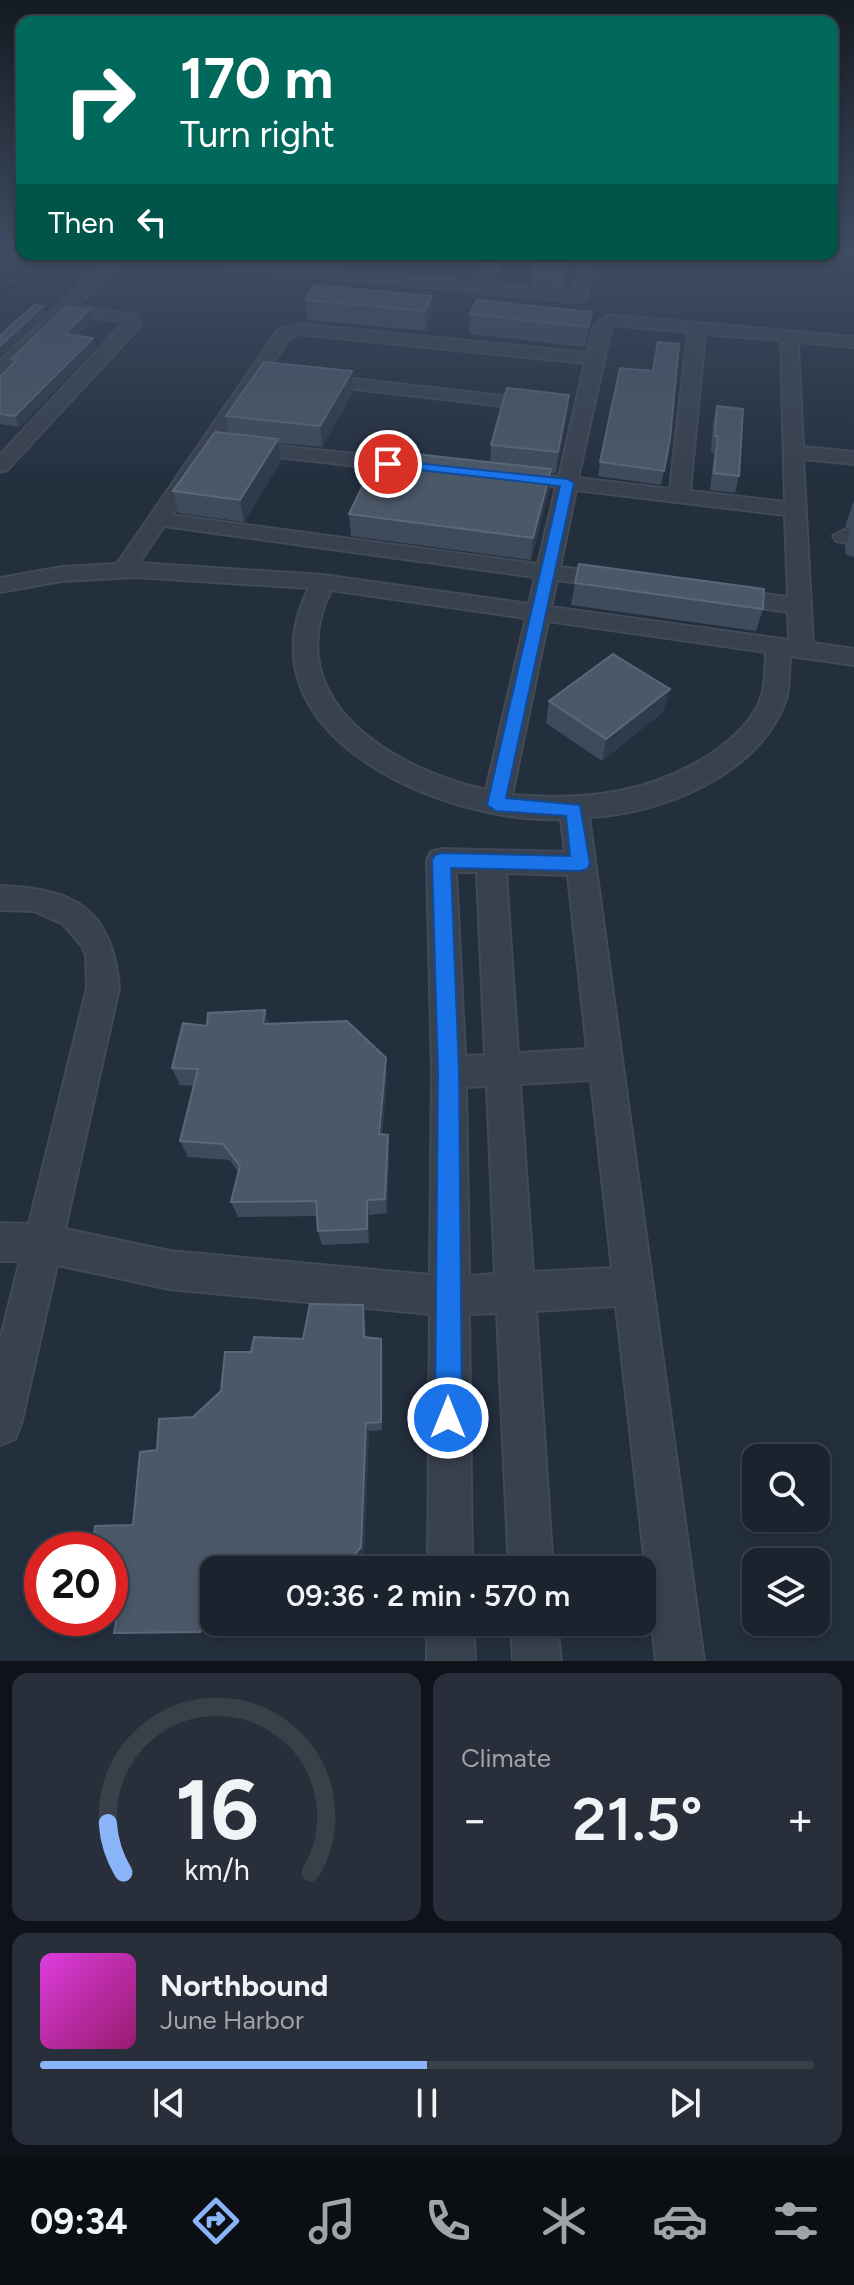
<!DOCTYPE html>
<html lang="en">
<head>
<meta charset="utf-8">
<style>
	:root { --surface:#1b232e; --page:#282f3a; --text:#f1f3f6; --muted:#a0a4aa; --line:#39404a; --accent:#8ab4f8 }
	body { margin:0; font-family:Figtree,sans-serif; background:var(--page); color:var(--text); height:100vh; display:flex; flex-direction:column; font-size:30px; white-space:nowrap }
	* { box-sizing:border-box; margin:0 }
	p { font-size:26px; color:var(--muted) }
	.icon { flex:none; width:44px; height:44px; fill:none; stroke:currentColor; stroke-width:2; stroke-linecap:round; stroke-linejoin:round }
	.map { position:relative; height:1661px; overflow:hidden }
	.sheet { display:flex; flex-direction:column; gap:12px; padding:12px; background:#0f1319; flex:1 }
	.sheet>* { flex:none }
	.guide { position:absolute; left:16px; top:16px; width:822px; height:244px; border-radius:16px; box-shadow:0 4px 12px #0003,0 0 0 2px var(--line); background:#00695c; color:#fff; overflow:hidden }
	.buttons { position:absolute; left:742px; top:1444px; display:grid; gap:16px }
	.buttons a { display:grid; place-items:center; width:88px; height:88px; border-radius:16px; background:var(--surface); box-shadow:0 4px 12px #0003,0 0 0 2px var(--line); font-size:40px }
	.speed { position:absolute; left:24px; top:1532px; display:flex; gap:16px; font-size:40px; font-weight:700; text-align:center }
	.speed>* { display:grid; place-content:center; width:104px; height:104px; border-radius:50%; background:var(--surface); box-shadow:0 4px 12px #0003,0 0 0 2px var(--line); line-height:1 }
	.speed .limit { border:12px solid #d22; background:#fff; color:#111 }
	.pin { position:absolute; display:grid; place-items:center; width:68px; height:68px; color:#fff; margin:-34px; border:4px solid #fff; border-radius:50%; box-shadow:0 2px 8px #0007 }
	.me { position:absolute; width:88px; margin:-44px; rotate:0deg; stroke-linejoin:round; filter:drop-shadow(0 0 6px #0008) }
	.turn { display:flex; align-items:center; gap:28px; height:168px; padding:0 32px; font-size:36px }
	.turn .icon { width:104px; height:104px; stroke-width:2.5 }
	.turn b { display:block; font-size:56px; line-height:68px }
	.then { display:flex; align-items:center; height:76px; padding:0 32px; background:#0003; gap:16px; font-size:30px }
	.big { font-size:60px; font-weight:600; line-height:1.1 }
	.sheet .card { flex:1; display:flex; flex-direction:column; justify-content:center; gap:12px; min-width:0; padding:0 28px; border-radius:16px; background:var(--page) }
	.sheet .dial { align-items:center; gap:0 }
	.dial svg { height:208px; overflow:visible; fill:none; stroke:var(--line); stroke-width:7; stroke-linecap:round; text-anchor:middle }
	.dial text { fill:var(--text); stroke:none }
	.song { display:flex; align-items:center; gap:24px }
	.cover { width:96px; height:96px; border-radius:12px; background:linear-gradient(135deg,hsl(300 70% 55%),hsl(320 70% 35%)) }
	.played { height:8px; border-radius:4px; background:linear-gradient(90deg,var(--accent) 50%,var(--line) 50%) }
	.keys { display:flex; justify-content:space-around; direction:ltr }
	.heat { display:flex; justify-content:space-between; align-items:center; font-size:44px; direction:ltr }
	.sheet .tiles { flex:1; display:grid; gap:12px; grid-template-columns:1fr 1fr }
	.card:last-child { grid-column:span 2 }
	.trip { position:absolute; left:200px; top:1556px; width:456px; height:80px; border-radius:16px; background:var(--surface); box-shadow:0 4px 12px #0003,0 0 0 2px var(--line); font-weight:600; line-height:80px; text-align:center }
	.dock { display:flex; height:128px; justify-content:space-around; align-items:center; background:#0b0e12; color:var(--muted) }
	.dock .icon { width:56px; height:56px }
	.dock .on { color:var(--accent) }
	.dock b { font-size:36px; color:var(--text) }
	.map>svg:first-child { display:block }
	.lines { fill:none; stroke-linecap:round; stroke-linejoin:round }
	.stream { stroke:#17263c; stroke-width:4 }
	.minor-casing { stroke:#414a57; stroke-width:4 }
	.minor { fill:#38414e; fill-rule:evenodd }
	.wall { fill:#3f4b5c }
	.shaded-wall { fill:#2f3b4b }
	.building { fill:#4b5868; stroke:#5c6777; stroke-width:2 }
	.route { fill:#1a73e8; stroke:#114b97; stroke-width:2 }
</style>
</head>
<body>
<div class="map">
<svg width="854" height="1661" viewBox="0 0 854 1661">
	<rect width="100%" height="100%" fill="#242f3e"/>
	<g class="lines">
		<polyline class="stream" points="0,293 76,254"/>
		<defs>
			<g id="minor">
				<polygon points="113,254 181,254 572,292 584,254 598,254 586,297 578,302 135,258 128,255 77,306 137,315 141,325 7,470 0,472 0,455 124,322 68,314 6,374 0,375 0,361"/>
				<path d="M608,315L854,337V347L798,342L803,447L854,452V464L803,459L813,643L854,649V665L790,656C789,670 790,685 786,699C760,774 662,814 589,817L704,1661H656L616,1306L536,1311L553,1570H509L497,1313L469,1314L472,1570H428L430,1314L170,1289L57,1265L21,1424L15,1439L0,1445V1340L20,1261H0V1223L29,1224L87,988L86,955L82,946L63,924L34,911L0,910V886C75,888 113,910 119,988L65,1229L170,1251L430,1275L432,1072L427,860L431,852L441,849L565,852L561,819C446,824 235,736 309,588L136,577L62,581L0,592V578L62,567L117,564L278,330L298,324L587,353L594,326ZM612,325L688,332L670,489L578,478ZM299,334L585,363L559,476L545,477L542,481L545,485L556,487L538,564L172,515L290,337ZM705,334L781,340L785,502L690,491ZM576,490L785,515L788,597L726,589L718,591L715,596L718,601L726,603L788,612L789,640L551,607L557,580L613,588L621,586L624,581L621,576L613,574L560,567ZM164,526L535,577L529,604L323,575L139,563ZM331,590L526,618L486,790C393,769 277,701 331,590ZM548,621L766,652C765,669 766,685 760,701C751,723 730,741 711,754C649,794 584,801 512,795ZM456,872H477L485,1055L465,1056ZM506,873L568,875L587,1049L518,1053ZM591,1080L612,1268L533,1272L520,1084ZM487,1086L495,1274L469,1276L466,1087Z"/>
				<polygon points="318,375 539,400 548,405 539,410 312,384 309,380 312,376"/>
				<polygon points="242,442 411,460 421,466 411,472 235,452 232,448 235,444"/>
				<polygon points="844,530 854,532 854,544 836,541 833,536"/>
				<polygon points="427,1622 473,1622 475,1661 427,1661"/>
				<polygon points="511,1622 557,1622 561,1661 513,1661"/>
			</g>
		</defs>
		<use href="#minor" class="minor-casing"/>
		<use href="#minor" class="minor"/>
	</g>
	<g class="wall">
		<polygon points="508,254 496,282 478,280 479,270"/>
		<polygon points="539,254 573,254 562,288 532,285 533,271"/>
		<polygon points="432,296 431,316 425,331 307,320 305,300"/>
		<polygon points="592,312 589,332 585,347 469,334 470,314"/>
		<polygon points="91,320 77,336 95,348 19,427 0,424 0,377 13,364 11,359"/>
		<polygon points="353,392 322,447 278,443 281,461 244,522 178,513 173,491 229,434 226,416"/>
		<polygon points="717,406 739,476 735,493 710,490 714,453 711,453 713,422"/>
		<polygon points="567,416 556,473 551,473 549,491 531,560 351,536 349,514 490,463 491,445"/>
		<polygon points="670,439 661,485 598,476 600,462"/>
		<polygon points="854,500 854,557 846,555 845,546 851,530 845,527"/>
		<polygon points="575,583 763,609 756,631 571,605"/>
		<polygon points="549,701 664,711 602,761 546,723"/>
		<polygon points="265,1010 269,1024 387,1076 382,1135 389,1151 387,1213 369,1215 369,1243 322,1245 318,1231 317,1216 238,1217 231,1202 238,1172 230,1160 188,1157 180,1141 194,1086 180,1085 172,1068 207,1026"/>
		<polygon points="365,1317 366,1338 381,1339 383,1350 382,1430 369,1431 364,1551 214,1570 214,1608 213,1608 210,1632 114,1633 118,1608 110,1609 110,1550 133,1525 157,1450 221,1391 251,1352 303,1339"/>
	</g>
	<g class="shaded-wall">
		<polygon points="504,254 508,254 496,282 496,271"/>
		<polygon points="570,254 573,254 573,257 562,288 564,274"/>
		<polygon points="432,296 431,316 425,331 425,311"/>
		<polygon points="43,306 45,314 0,357 0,346"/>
		<polygon points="89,310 91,320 68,345 65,334"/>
		<polygon points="592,312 589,332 585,347 588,327"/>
		<polygon points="93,338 95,348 19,427 15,416"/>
		<polygon points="352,371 353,392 322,447 320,426"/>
		<polygon points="569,395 567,416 556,473 558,452"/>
		<polygon points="278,439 281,461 244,522 240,500"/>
		<polygon points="551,469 549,491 531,560 533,538"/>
		<polygon points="670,689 664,711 602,761 606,739"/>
		<polygon points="265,1010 270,1029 263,1024"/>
		<polygon points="386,1058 387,1076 380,1151 379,1134"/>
		<polygon points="388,1135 389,1151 387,1213 385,1199"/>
		<polygon points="367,1200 369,1215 369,1243 367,1229"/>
		<polygon points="363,1305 365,1317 367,1348 364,1337"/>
		<polygon points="381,1339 383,1350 382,1430 381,1422"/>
		<polygon points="366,1423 369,1431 364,1551 348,1570 342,1570"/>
		<polygon points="203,1607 213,1608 210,1632 200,1632"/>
	</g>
	<g class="building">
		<polygon points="488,254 504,254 496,271 479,270"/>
		<polygon points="539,254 570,254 564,274 533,271"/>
		<polygon points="314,285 432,296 425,311 305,300"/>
		<polygon points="477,300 592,312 588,327 470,314"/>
		<polygon points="35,305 43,306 0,346 0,336 19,318"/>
		<polygon points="66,307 89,310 65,334 93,338 15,416 0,414 0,377 17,360 11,359"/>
		<polygon points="658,342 679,344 670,439 664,471 600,462 620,368 653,371"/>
		<polygon points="264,362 352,371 320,426 226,416"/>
		<polygon points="507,388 569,395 558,452 491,445"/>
		<polygon points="717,406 743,409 739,476 714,473 718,436 715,436"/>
		<polygon points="215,432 278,439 240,500 173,491"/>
		<polygon points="380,450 551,469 533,538 349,514"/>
		<polygon points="579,564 764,589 763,609 575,583"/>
		<polygon points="613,654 670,689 606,739 549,701"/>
		<polygon points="265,1010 263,1024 347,1021 386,1058 379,1134 388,1135 385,1199 367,1200 367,1229 318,1231 316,1201 231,1202 240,1166 223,1144 180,1141 198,1069 172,1068 183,1023 207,1026 208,1013"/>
		<polygon points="310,1304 363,1305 364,1337 381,1339 381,1422 366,1423 361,1547 342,1570 214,1570 214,1606 203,1607 200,1632 114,1633 119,1606 110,1607 110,1550 92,1550 95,1526 133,1525 140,1452 157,1450 159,1419 193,1417 221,1391 225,1352 251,1352 254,1337 303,1339"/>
	</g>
	<linearGradient id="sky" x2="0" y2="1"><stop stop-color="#141a22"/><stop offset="0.52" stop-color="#3f4d63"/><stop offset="1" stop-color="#3f4d63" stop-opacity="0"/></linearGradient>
	<rect width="854" height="483" fill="url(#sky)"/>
	<polygon class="route" points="388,460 567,479 574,483 506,798 580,805 590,864 587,869 580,871 451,868 459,1072 462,1418 458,1427 448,1431 439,1427 435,1418 438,1072 432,860 435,855 441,853 570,856 566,816 496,811 487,805 560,486 384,466 384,461"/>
</svg>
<div class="buttons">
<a><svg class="icon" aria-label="search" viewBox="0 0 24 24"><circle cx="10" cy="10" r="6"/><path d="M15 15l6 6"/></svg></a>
<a><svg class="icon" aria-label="layers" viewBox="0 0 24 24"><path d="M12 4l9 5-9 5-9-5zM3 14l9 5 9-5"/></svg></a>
</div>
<div class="speed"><div class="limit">20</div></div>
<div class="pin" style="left:388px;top:464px;background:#d93025"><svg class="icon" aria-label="arrive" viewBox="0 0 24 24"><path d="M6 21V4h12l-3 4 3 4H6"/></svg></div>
<svg class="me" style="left:448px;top:1418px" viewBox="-20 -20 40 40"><circle r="17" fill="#1a73e8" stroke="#fff" stroke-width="3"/><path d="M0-11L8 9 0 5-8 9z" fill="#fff"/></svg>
<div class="trip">09:36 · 2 min · 570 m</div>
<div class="guide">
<div class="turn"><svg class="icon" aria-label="right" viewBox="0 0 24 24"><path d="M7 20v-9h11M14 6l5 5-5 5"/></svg><div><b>170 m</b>Turn right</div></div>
<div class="then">Then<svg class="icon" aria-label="left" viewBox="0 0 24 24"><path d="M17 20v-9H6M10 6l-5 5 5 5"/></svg></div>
</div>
</div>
<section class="sheet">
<div class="tiles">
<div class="card dial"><svg viewBox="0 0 100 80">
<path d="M14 69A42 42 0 1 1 86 69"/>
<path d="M14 69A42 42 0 0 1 8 50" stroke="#8ab4f8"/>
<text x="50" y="56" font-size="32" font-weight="700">16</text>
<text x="50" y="72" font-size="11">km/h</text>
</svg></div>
<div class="card"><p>Climate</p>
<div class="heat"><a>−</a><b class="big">21.5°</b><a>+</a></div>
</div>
<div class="card">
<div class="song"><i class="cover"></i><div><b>Northbound</b><p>June Harbor</p></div></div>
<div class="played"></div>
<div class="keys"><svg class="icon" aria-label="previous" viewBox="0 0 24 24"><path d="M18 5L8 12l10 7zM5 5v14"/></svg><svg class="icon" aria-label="pause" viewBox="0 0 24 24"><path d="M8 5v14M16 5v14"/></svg><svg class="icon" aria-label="next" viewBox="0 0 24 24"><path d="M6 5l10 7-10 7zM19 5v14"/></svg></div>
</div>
</div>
</section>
<nav class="dock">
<b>09:34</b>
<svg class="icon on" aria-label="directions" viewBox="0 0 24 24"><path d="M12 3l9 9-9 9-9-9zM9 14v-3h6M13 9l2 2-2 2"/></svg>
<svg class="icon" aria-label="music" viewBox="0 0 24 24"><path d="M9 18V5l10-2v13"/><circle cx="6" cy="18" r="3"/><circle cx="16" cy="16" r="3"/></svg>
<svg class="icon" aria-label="phone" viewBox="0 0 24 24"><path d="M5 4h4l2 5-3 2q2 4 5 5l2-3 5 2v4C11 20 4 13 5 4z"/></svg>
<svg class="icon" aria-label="climate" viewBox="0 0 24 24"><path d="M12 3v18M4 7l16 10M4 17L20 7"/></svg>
<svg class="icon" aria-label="car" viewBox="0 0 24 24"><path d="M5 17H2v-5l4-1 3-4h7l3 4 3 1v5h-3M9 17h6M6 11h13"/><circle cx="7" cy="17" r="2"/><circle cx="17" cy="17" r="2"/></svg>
<svg class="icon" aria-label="filters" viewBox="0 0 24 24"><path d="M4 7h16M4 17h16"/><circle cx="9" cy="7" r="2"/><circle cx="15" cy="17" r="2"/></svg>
</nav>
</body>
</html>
